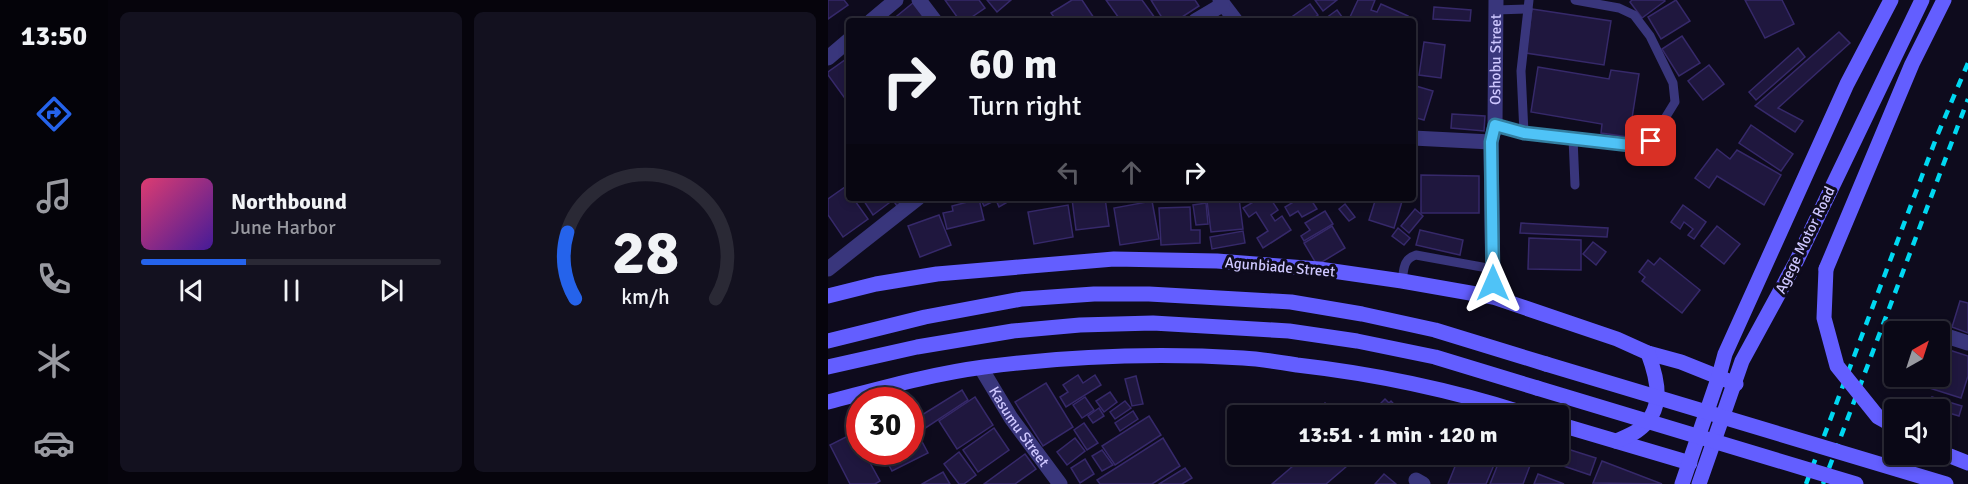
<!DOCTYPE html>
<html lang="en">
<head>
<meta charset="utf-8">
<style>
	:root { --surface:#0a0816; --page:#13111f; --text:#f1f3f6; --muted:#999aa1; --line:#2a2935; --accent:#2563eb }
	body { margin:0; font-family:Signika,sans-serif; background:var(--page); color:var(--text); height:100vh; display:flex; flex-direction:column; font-size:22px; white-space:nowrap }
	* { box-sizing:border-box; margin:0 }
	p { font-size:20px; color:var(--muted) }
	.icon { flex:none; width:33px; height:33px; fill:none; stroke:currentColor; stroke-width:2; stroke-linecap:round; stroke-linejoin:round }
	.map { position:relative; flex:1; overflow:hidden }
	.drawer { display:flex; flex-direction:column; gap:12px; padding:12px; background:#06040c; width:720px }
	.drawer>* { flex:none }
	.hud { position:absolute; left:18px; top:18px; width:570px; height:183px; border-radius:6px; box-shadow:0 3px 9px #0003,0 0 0 2px var(--line); background:#0a0816; color:var(--text); overflow:hidden }
	.needle { width:39px; rotate:39deg }
	.tools { position:absolute; left:1056px; top:321px; display:grid; gap:12px }
	.tools a { display:grid; place-items:center; width:66px; height:66px; border-radius:6px; background:var(--surface); box-shadow:0 3px 9px #0003,0 0 0 2px var(--line); font-size:30px }
	.speed { position:absolute; left:18px; top:387px; display:flex; gap:12px; font-size:30px; font-weight:700; text-align:center }
	.speed>* { display:grid; place-content:center; width:78px; height:78px; border-radius:50%; background:var(--surface); box-shadow:0 3px 9px #0003,0 0 0 2px var(--line); line-height:1 }
	.speed .limit { border:9px solid #d22; background:#fff; color:#111 }
	.pin { position:absolute; display:grid; place-items:center; width:51px; height:51px; color:#fff; margin:-26px; border-radius:12px; box-shadow:0 3px 9px #0006 }
	.me { position:absolute; width:66px; margin:-33px; rotate:0deg; stroke-linejoin:round; filter:drop-shadow(0 0 4px #0008) }
	.turn { display:flex; align-items:center; gap:21px; height:126px; padding:0 24px; font-size:27px }
	.turn .icon { width:78px; height:78px; stroke-width:2.5 }
	.turn b { display:block; font-size:42px; line-height:51px }
	.lanes { display:flex; align-items:center; height:57px; padding:0 24px; background:#0003; justify-content:center; gap:30px; direction:ltr }
	.lanes .off { opacity:.35 }
	.drawer .widget { flex:1; display:flex; flex-direction:column; justify-content:center; gap:9px; min-width:0; padding:0 21px; border-radius:9px; background:var(--page) }
	.drawer .dial { align-items:center; gap:0 }
	.dial svg { height:156px; overflow:visible; fill:none; stroke:var(--line); stroke-width:7; stroke-linecap:round; text-anchor:middle }
	.dial text { fill:var(--text); stroke:none }
	.song { display:flex; align-items:center; gap:18px }
	.cover { width:72px; height:72px; border-radius:9px; background:linear-gradient(135deg,hsl(340 70% 55%),hsl(260 70% 35%)) }
	.played { height:6px; border-radius:3px; background:linear-gradient(90deg,var(--accent) 35%,var(--line) 35%) }
	.keys { display:flex; justify-content:space-around; direction:ltr }
	.drawer .tiles { flex:1; display:grid; gap:12px; grid-template-columns:repeat(2,1fr) }
	.trip { position:absolute; left:399px; top:405px; width:342px; height:60px; border-radius:6px; background:var(--surface); box-shadow:0 3px 9px #0003,0 0 0 2px var(--line); font-weight:700; line-height:60px; text-align:center }
	main { display:flex; flex:1; min-height:0 }
	.menu { display:flex; flex-direction:column; width:108px; justify-content:space-around; align-items:center; background:#040309; color:var(--muted) }
	.menu .icon { width:42px; height:42px }
	.menu .on { color:var(--accent) }
	.menu b { font-size:27px; color:var(--text) }
	.map>svg:first-child { display:block }
	.building { fill:#1f173e; stroke:#36296a; stroke-width:1.5 }
	.lines { fill:none; stroke-linecap:round; stroke-linejoin:round }
	.service { stroke:#39367c; stroke-width:9 }
	.minor { stroke:#39367c; stroke-width:15 }
	.secondary { stroke:#635eff; stroke-width:15 }
	.rail { stroke:#00d8f2; stroke-width:4.5; stroke-dasharray:9 8; stroke-linecap:butt }
	.secondary-bridge { stroke:#635eff; stroke-width:15 }
	.route-casing { stroke:#337fa1; stroke-width:15 }
	.route { stroke:#4fc3f7; stroke-width:10 }
	.labels { text-anchor:middle; stroke-width:6; stroke-linejoin:round; paint-order:stroke }
	.street-label { font-size:15px; fill:#cec7ff; stroke:#0e0b1d }
</style>
</head>
<body>
<main>
<nav class="menu">
<b>13:50</b>
<svg class="icon on" aria-label="directions" viewBox="0 0 24 24"><path d="M12 3l9 9-9 9-9-9zM9 14v-3h6M13 9l2 2-2 2"/></svg>
<svg class="icon" aria-label="music" viewBox="0 0 24 24"><path d="M9 18V5l10-2v13"/><circle cx="6" cy="18" r="3"/><circle cx="16" cy="16" r="3"/></svg>
<svg class="icon" aria-label="phone" viewBox="0 0 24 24"><path d="M5 4h4l2 5-3 2q2 4 5 5l2-3 5 2v4C11 20 4 13 5 4z"/></svg>
<svg class="icon" aria-label="climate" viewBox="0 0 24 24"><path d="M12 3v18M4 7l16 10M4 17L20 7"/></svg>
<svg class="icon" aria-label="car" viewBox="0 0 24 24"><path d="M5 17H2v-5l4-1 3-4h7l3 4 3 1v5h-3M9 17h6M6 11h13"/><circle cx="7" cy="17" r="2"/><circle cx="17" cy="17" r="2"/></svg>
</nav>
<section class="drawer">
<div class="tiles">
<div class="widget">
<div class="song"><i class="cover"></i><div><b>Northbound</b><p>June Harbor</p></div></div>
<div class="played"></div>
<div class="keys"><svg class="icon" aria-label="previous" viewBox="0 0 24 24"><path d="M18 5L8 12l10 7zM5 5v14"/></svg><svg class="icon" aria-label="pause" viewBox="0 0 24 24"><path d="M8 5v14M16 5v14"/></svg><svg class="icon" aria-label="next" viewBox="0 0 24 24"><path d="M6 5l10 7-10 7zM19 5v14"/></svg></div>
</div>
<div class="widget dial"><svg viewBox="0 0 100 80">
<path d="M14 69A42 42 0 1 1 86 69"/>
<path d="M14 69A42 42 0 0 1 10 35" stroke="#2563eb"/>
<text x="50" y="56" font-size="32" font-weight="700">28</text>
<text x="50" y="72" font-size="11">km/h</text>
</svg></div>
</div>
</section>
<div class="map">
<svg width="1140" height="484" viewBox="0 0 1140 484">
	<rect width="100%" height="100%" fill="#0e0b1d"/>
	<g class="building">
		<polygon points="0,0 16,0 20,5 0,19"/>
		<polygon points="117,0 151,0 157,8 138,21 132,21"/>
		<polygon points="159,0 183,0 169,12"/>
		<polygon points="244,0 254,0 268,21 229,21 223,13"/>
		<polygon points="278,0 314,0 327,18 324,21 293,21"/>
		<polygon points="323,0 367,0 371,6 348,21 336,21"/>
		<polygon points="487,0 509,0 495,11"/>
		<polygon points="530,0 547,0 543,10 549,12 553,4 580,16 578,21 526,21 521,19"/>
		<polygon points="804,0 836,0 837,1 814,18 802,2"/>
		<polygon points="848,0 862,21 833,39 820,17"/>
		<polygon points="917,0 954,0 966,24 937,38"/>
		<polygon points="86,2 101,21 65,21 64,20"/>
		<polygon points="482,4 490,15 481,21 458,21"/>
		<polygon points="606,7 643,10 642,21 605,19"/>
		<polygon points="704,9 783,21 776,65 698,53"/>
		<polygon points="509,10 517,21 494,21"/>
		<polygon points="1011,32 1022,43 950,108 975,121 967,132 927,106"/>
		<polygon points="854,36 872,63 851,76 834,49"/>
		<polygon points="596,42 617,45 613,78 591,75"/>
		<polygon points="970,48 977,57 928,100 921,92"/>
		<polygon points="21,57 21,104 0,75 0,72"/>
		<polygon points="881,65 896,84 875,100 860,81"/>
		<polygon points="710,67 781,79 783,70 811,74 801,137 773,133 774,124 703,112"/>
		<polygon points="588,86 605,91 596,120 585,117 585,97"/>
		<polygon points="624,114 657,116 656,131 623,128"/>
		<polygon points="923,125 965,154 953,171 911,143"/>
		<polygon points="889,149 902,159 909,150 953,175 936,205 889,176 881,188 867,178"/>
		<polygon points="593,175 651,176 651,213 593,213"/>
		<polygon points="17,187 21,192 21,198 25,198 40,219 15,237 0,215 0,199"/>
		<polygon points="34,198 76,198 77,199 69,206 65,200 45,215"/>
		<polygon points="152,198 176,198 178,203 171,207 168,200 156,206"/>
		<polygon points="252,198 277,198 281,226 248,230 244,199"/>
		<polygon points="411,198 415,229 383,232 379,201"/>
		<polygon points="432,198 442,198 450,210 443,215 447,221 454,216 463,230 435,248 429,238 440,231 428,212 421,217 415,208"/>
		<polygon points="472,198 482,198 489,209 474,217 470,211 462,216 457,207"/>
		<polygon points="548,198 575,198 566,228 541,220"/>
		<polygon points="151,199 156,220 119,229 115,213 125,211 124,206"/>
		<polygon points="324,201 331,239 292,245 286,208"/>
		<polygon points="378,203 380,224 368,225 365,205"/>
		<polygon points="517,204 527,217 521,221 511,209"/>
		<polygon points="240,205 245,237 206,244 200,212"/>
		<polygon points="855,205 878,222 866,239 860,235 865,229 856,222 852,229 843,222"/>
		<polygon points="362,207 363,230 372,230 372,243 333,245 331,208"/>
		<polygon points="587,209 595,216 581,233 573,226"/>
		<polygon points="497,211 505,224 476,241 473,236 482,230 477,223"/>
		<polygon points="111,215 123,245 92,257 80,226"/>
		<polygon points="693,223 780,228 779,237 692,233"/>
		<polygon points="504,226 517,248 489,265 476,243"/>
		<polygon points="889,226 912,244 896,264 873,246"/>
		<polygon points="570,228 582,238 576,245 564,236"/>
		<polygon points="592,230 635,240 632,255 588,245"/>
		<polygon points="415,231 417,243 384,249 382,237"/>
		<polygon points="701,238 753,240 753,270 700,269"/>
		<polygon points="765,242 778,252 768,265 755,254"/>
		<polygon points="832,258 872,290 854,313 814,281 817,277 811,272 820,260 826,265"/>
		<polygon points="1132,301 1140,303 1140,333 1124,327"/>
		<polygon points="1112,347 1140,356 1140,376 1133,398 1095,386 1098,376 1112,376"/>
		<polygon points="250,375 255,383 267,375 273,385 238,407 232,397 240,392 235,385"/>
		<polygon points="308,376 315,404 304,406 297,379"/>
		<polygon points="218,383 245,427 215,446 187,402"/>
		<polygon points="134,390 140,400 96,429 89,418"/>
		<polygon points="282,392 289,402 276,412 268,401"/>
		<polygon points="147,397 165,425 129,449 111,421"/>
		<polygon points="257,397 266,410 254,418 245,405"/>
		<polygon points="1104,397 1134,406 1131,416 1101,407"/>
		<polygon points="557,399 561,403 563,401 576,415 544,416 549,411 547,409"/>
		<polygon points="297,401 303,408 287,419 282,412"/>
		<polygon points="497,403 508,416 481,416"/>
		<polygon points="271,408 276,416 265,423 260,416"/>
		<polygon points="305,411 310,419 292,431 287,423"/>
		<polygon points="321,416 333,435 287,465 274,446"/>
		<polygon points="82,419 100,453 64,471 54,452 82,452"/>
		<polygon points="256,423 270,443 259,450 246,430"/>
		<polygon points="166,428 181,450 150,472 135,450"/>
		<polygon points="26,433 32,443 32,452 36,452 52,481 47,484 22,484 2,445"/>
		<polygon points="247,438 257,451 239,465 229,452"/>
		<polygon points="335,438 352,466 324,484 272,484 269,480"/>
		<polygon points="730,446 768,458 762,475 700,454 730,454"/>
		<polygon points="274,450 285,465 274,471 264,456"/>
		<polygon points="131,452 148,475 136,484 131,484 116,464"/>
		<polygon points="197,454 208,469 187,484 156,484"/>
		<polygon points="479,454 533,454 498,484 444,484"/>
		<polygon points="632,454 641,454 666,465 658,484 620,484"/>
		<polygon points="674,454 681,454 703,463 695,484 662,484"/>
		<polygon points="257,459 266,474 252,483 243,468"/>
		<polygon points="774,461 834,484 765,483"/>
		<polygon points="357,468 364,478 354,484 331,484"/>
		<polygon points="115,472 122,484 94,484"/>
		<polygon points="556,474 568,484 547,484"/>
		<polygon points="710,474 736,484 706,484"/>
	</g>
	<g class="lines">
		<g class="service">
			<polyline points="668,10 700,9"/>
			<polyline points="667,125 696,133 811,146 823,141 847,102 845,83 822,36 806,15 791,8 747,0"/>
			<polyline points="696,133 693,71 701,0"/>
			<polyline points="745,138 747,185"/>
			<path d="M574,281C576,269 575,259 588,255L665,269"/>
		</g>
		<g class="minor">
			<polyline points="91,0 107,21"/>
			<polyline points="392,0 408,21"/>
			<polyline points="43,21 68,0"/>
			<polyline points="367,21 394,5"/>
			<polyline points="0,58 21,40"/>
			<polyline points="585,138 663,142"/>
			<polyline points="0,269 90,198"/>
			<path id="s1" d="M665,297L663,142L667,125L668,0"/>
			<polyline points="1112,334 1140,343"/>
			<path id="s2" d="M153,368L183,418L232,484"/>
			<polyline points="588,480 595,484"/>
		</g>
		<g class="secondary">
			<polyline points="998,269 1084,64 1116,0"/>
			<polyline points="0,296 48,284 109,274 286,259 389,261 491,269 574,281 665,297 789,339 820,353 853,362 908,384"/>
			<polyline points="0,341 97,317 194,299 266,294 321,294 463,302 534,314 607,330 718,364"/>
			<polyline points="0,367 89,347 185,331 252,325 325,323 461,331 529,341 607,357 709,388"/>
			<path d="M0,402C51,389 103,374 156,367C241,356 329,353 415,358C433,359 451,362 469,365C549,374 628,391 705,416"/>
			<polyline points="730,424 862,463"/>
			<path d="M788,441C795,438 803,435 809,431C838,411 830,380 820,353"/>
			<polyline points="1112,452 1140,463"/>
			<polyline points="854,484 891,376 897,354 1019,84 1063,0"/>
			<polyline points="871,484 914,361 968,262 1094,0"/>
		</g>
		<g class="rail">
			<polyline points="978,484 1109,136 1140,63"/>
			<polyline points="995,484 1140,99"/>
		</g>
		<g class="secondary-bridge">
			<polyline points="998,269 996,318 1009,366 1050,417 1066,426"/>
			<polyline points="718,364 1118,484"/>
			<polyline points="709,388 1028,484"/>
		</g>
	</g>
	<g class="lines">
		<defs>
			<polyline id="route" points="665,283 663,142 667,125 696,133 811,146 823,141"/>
		</defs>
		<use href="#route" class="route-casing"/>
		<use href="#route" class="route"/>
	</g>
	<g class="labels">
		<g class="street-label">
			<text dy="5" stroke="none"><textPath href="#s1" startOffset="238">Oshobu Street</textPath></text>
			<text transform="translate(977 240) rotate(-64)" y="5">Agege Motor Road</text>
			<text transform="translate(452 267) rotate(5)" y="5">Agunbiade Street</text>
			<text dy="5" stroke="none"><textPath href="#s2" startOffset="70">Kasumu Street</textPath></text>
		</g>
	</g>
</svg>
<div class="tools">
<a><svg class="needle" viewBox="-14 -14 28 28"><path d="M0-13l5 13h-10z" fill="#e53935"/><path d="M0 13l5-13h-10z" fill="#999aa1"/></svg></a>
<a><svg class="icon" aria-label="sound" viewBox="0 0 24 24"><path d="M4 9h4l5-4v14l-5-4H4zM17 9q2 3 0 6"/></svg></a>
</div>
<div class="speed"><div class="limit">30</div></div>
<div class="pin" style="left:823px;top:141px;background:#d93025"><svg class="icon" aria-label="arrive" viewBox="0 0 24 24"><path d="M6 21V4h12l-3 4 3 4H6"/></svg></div>
<svg class="me" style="left:665px;top:283px" viewBox="-20 -20 40 40"><path d="M0-17L14 15 0 8-14 15z" fill="#4fc3f7" stroke="#fff" stroke-width="4"/></svg>
<div class="trip">13:51 · 1 min · 120 m</div>
<div class="hud">
<div class="turn"><svg class="icon" aria-label="right" viewBox="0 0 24 24"><path d="M7 20v-9h11M14 6l5 5-5 5"/></svg><div><b>60 m</b>Turn right</div></div>
<div class="lanes"><svg class="icon off" aria-label="left" viewBox="0 0 24 24"><path d="M17 20v-9H6M10 6l-5 5 5 5"/></svg><svg class="icon off" aria-label="ahead" viewBox="0 0 24 24"><path d="M12 20V5M6 11l6-6 6 6"/></svg><svg class="icon" aria-label="right" viewBox="0 0 24 24"><path d="M7 20v-9h11M14 6l5 5-5 5"/></svg></div>
</div>
</div>
</main>
</body>
</html>
